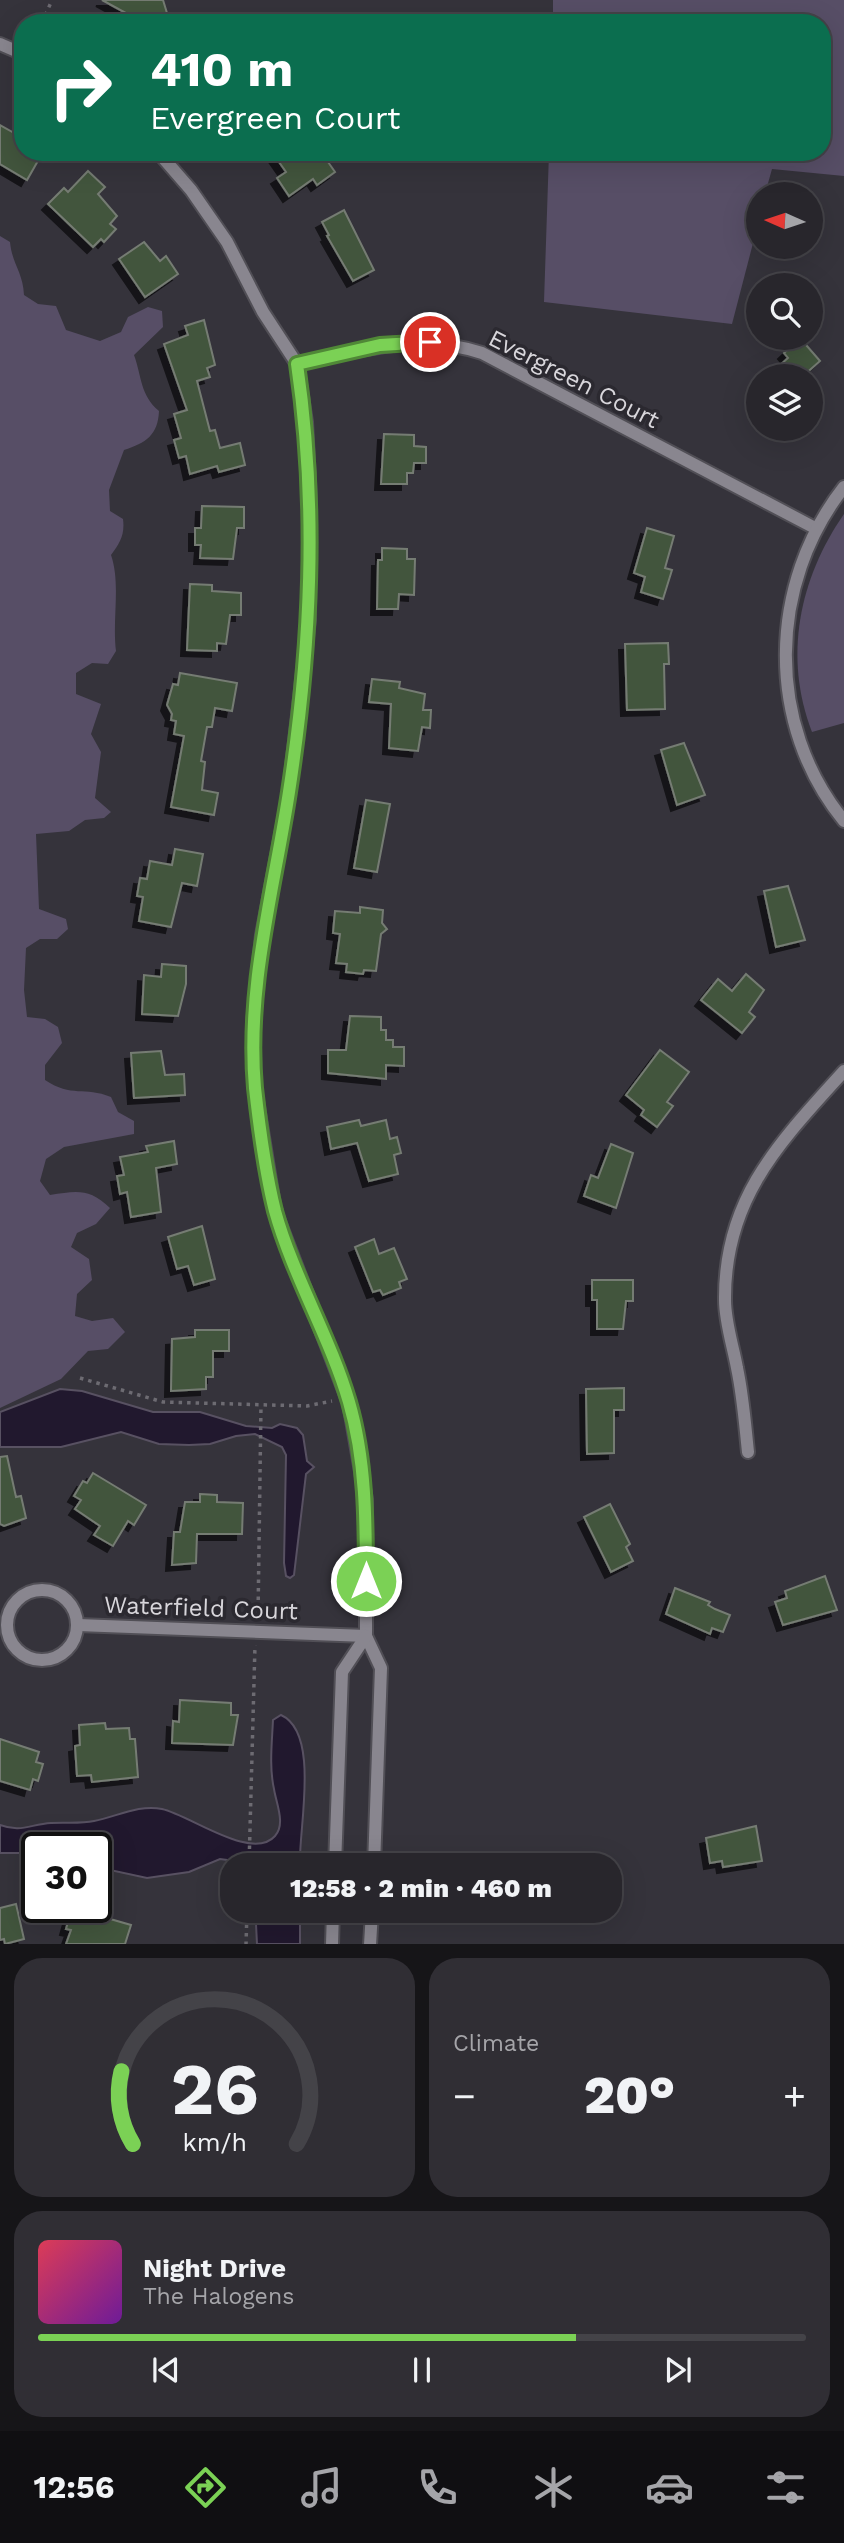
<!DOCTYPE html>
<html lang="en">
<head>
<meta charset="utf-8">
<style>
	:root { --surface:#28262c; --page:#302e34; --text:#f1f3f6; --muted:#a5a5a9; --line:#444348; --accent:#7bd155 }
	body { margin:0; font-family:"Work Sans",sans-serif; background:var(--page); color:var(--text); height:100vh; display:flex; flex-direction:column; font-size:26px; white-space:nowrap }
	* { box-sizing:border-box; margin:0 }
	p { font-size:23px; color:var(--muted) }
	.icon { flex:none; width:38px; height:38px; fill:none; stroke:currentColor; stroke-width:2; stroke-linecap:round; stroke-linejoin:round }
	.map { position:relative; height:1944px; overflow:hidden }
	.panel { display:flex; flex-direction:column; gap:14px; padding:14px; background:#161518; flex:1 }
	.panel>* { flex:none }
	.banner { position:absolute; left:14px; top:14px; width:817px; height:147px; border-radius:28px; box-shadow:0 7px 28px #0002,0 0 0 2px var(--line); background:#0b6e4f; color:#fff; overflow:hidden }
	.needle { width:46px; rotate:273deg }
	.controls { position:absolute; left:746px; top:182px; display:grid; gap:14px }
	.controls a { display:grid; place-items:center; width:77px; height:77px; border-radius:50%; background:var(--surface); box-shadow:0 7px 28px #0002,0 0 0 2px var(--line); font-size:35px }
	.speed { position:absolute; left:21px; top:1832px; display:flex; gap:14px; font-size:35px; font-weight:700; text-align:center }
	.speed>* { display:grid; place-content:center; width:91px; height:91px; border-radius:50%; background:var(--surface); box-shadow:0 7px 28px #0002,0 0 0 2px var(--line); line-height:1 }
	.speed .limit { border:4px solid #111; border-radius:10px; background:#fff; color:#111 }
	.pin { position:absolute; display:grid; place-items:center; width:60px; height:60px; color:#fff; margin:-30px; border:4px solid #fff; border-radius:50%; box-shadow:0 2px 7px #0007 }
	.me { position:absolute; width:77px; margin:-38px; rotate:0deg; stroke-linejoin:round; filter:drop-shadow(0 0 5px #0008) }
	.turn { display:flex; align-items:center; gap:24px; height:147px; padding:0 21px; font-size:32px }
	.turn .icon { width:91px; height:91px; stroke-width:2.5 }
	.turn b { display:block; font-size:49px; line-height:60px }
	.big { font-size:52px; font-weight:800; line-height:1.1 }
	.panel .tile { flex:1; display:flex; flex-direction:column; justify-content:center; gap:10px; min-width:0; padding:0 24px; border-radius:28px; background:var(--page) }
	.panel .dial { align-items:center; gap:0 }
	.dial svg { height:182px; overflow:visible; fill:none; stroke:var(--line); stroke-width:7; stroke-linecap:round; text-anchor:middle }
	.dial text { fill:var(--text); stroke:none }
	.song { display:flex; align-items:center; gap:21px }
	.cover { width:84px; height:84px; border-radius:10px; background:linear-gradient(135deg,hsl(350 70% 55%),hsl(280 70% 35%)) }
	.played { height:7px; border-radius:4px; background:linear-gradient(90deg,var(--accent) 70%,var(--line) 70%) }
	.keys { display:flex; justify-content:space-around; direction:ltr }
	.heat { display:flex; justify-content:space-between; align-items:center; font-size:38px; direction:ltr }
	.panel .tiles { flex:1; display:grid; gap:14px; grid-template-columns:1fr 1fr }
	.tile:last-child { grid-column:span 2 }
	.trip { position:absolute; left:220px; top:1853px; width:402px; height:70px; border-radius:28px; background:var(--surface); box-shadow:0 7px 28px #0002,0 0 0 2px var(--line); font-weight:800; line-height:70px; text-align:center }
	.tab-bar { display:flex; height:112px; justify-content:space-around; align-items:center; background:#100f12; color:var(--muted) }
	.tab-bar .icon { width:49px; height:49px }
	.tab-bar .active { color:var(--accent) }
	.tab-bar b { font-size:32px; color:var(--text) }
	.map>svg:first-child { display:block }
	.green { fill:#574e66 }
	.water { fill:#21182e; stroke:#585162; stroke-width:2 }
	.building { fill:#43543d; stroke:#757c73; stroke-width:2; filter:url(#shadow) }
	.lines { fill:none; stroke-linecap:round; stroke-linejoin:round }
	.minor-casing { stroke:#514f56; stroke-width:16 }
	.path { stroke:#6d6b72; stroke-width:3.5; stroke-dasharray:3.5 5; stroke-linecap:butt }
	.minor { stroke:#89868f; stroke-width:12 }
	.route-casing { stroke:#508837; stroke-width:18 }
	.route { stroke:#7bd155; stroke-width:12 }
	.labels { text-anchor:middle; stroke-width:7; stroke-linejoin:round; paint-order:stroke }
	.street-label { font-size:24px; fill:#d8d6db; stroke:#2b2930 }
</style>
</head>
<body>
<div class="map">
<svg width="844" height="1945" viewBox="0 0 844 1945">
	<defs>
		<filter id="shadow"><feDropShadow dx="-6" dy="6" stdDeviation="0" flood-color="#0009"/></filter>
	</defs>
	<rect width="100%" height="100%" fill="#35333b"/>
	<g class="green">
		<polygon points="553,0 844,0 844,176 772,169 765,194 758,194 758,224 732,324 544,302 549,152 822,152 822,23 553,23"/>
		<path d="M0,236L10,242C12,264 23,272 24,295L38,304L56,306L66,330L100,341L121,332L128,317L148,307L162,311L163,327L134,355C142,377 140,395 159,411C158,435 146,443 124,450L109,490L110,511L123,519C125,535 120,543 111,555C121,584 112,619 116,651L108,664L92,663L76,673V694L101,704L91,734L101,752L95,798L111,812L104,818L85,820L69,831L36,834L39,909L66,919L68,929L57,939H40L26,948L24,990L27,1017L45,1019L58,1027L62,1043L45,1065V1080C72,1098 84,1086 111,1097L118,1112L134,1121V1134L64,1147L46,1159L40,1181L50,1195C77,1191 89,1188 110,1208L96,1224L77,1233L71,1247L89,1259L92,1280L77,1294L75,1316L92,1321L113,1318L125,1332L108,1349L88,1351L61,1379L0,1408Z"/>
		<path d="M844,514V723L812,732C783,657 799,579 844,514Z"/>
	</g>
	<g class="water">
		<polygon points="60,1389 82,1391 153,1412 200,1412 246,1426 272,1428 280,1424 297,1428 303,1435 307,1461 314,1467 306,1474 294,1575 290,1578 286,1576 284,1563 286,1455 282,1447 255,1434 236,1436 210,1444 189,1445 159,1444 121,1432 61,1447 0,1447 0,1412"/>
		<path d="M281,1715C321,1733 298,1831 300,1865H266L220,1859L189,1872L147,1878L96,1867V1848H37V1853H0V1825C21,1833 31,1824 51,1823C65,1822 80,1824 94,1821C116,1817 139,1804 162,1809C190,1815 252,1862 275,1836C286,1824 276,1803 274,1789C269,1767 272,1742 273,1720Z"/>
		<polygon points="263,1911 300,1911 300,1944 257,1944 256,1924"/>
	</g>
	<g class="building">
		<polygon points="102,0 163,0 170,23 144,23"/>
		<polygon points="0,125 23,138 23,152 43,152 27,180 0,164"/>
		<polygon points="272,152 321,152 335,172 317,185 313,179 289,196 277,178 286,172"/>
		<polygon points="88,171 105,187 98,194 117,216 110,224 116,229 104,242 101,239 93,247 48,204 64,188 68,192"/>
		<polygon points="344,210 374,270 353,281 327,236 329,235 322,222"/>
		<polygon points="144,242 160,261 166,256 178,274 145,297 119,259"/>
		<polygon points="204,320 215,365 207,368 210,377 197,381 210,431 215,430 220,448 240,443 245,465 219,472 217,466 190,474 186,456 179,458 174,440 181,438 174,414 187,410 164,344 188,335 185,326"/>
		<polygon points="800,338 820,361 803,376 768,376 788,358 784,353"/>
		<polygon points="384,434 414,435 414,446 426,447 426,463 414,463 413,473 407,473 407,484 381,484"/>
		<polygon points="202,506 244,507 244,528 237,528 233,559 200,558 201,545 195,545 195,528 201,528"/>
		<polygon points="647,528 674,536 665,568 672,570 663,599 641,592 645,577 634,573"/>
		<polygon points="382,548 407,549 407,559 415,559 414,595 399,594 398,609 377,609 378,560 382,560"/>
		<polygon points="190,584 212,585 212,591 241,593 241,615 230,615 226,644 217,643 217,651 187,650"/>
		<polygon points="668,643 669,664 664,664 665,709 627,710 625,644"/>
		<polygon points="180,673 237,683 232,711 215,708 212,727 207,727 201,761 205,762 202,790 218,793 214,815 171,807 184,736 174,734 176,721 171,720 172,714 167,705 173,684 178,685"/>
		<polygon points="372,679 400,682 399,688 425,694 423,710 431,710 430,728 422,727 418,751 389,748 391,704 369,702"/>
		<polygon points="684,743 705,795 677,805 661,750"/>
		<polygon points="366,800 390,804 377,872 354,868"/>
		<polygon points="175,849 203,854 197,886 182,883 171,927 139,921 143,897 137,896 140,878 147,879 150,861 172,865"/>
		<polygon points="788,886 805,940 776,947 764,891"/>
		<polygon points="360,907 383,910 382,923 387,929 381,934 376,971 364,970 363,974 346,972 347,964 336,963 340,934 333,933 335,911 360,913"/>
		<polygon points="162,964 186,966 186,984 178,1016 142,1014 144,975 161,977"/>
		<polygon points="746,974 764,990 749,1012 755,1017 742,1033 701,1000 718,979 732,991"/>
		<polygon points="350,1016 381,1017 381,1030 386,1030 386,1040 393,1040 393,1047 404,1047 404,1066 386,1065 386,1079 328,1073 328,1050 346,1050"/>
		<polygon points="660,1050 689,1072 667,1102 673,1106 657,1127 641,1115 644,1110 626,1095"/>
		<polygon points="161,1051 165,1075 184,1074 185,1095 134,1098 131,1053"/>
		<polygon points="359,1120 361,1126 386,1120 390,1139 397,1137 401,1153 394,1155 398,1174 369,1181 357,1143 331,1149 327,1127"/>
		<polygon points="174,1141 177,1164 156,1168 161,1212 131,1217 127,1192 120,1194 117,1176 124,1175 120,1157 148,1152 146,1146"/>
		<polygon points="611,1144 633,1153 616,1208 584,1196 591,1175 598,1178"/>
		<polygon points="202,1226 215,1279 194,1285 188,1266 177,1269 168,1237"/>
		<polygon points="374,1239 379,1254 394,1248 407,1279 399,1282 401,1288 383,1295 380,1290 373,1292 355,1247"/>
		<polygon points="592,1280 633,1280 633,1301 626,1301 623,1329 597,1329 597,1300 592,1300"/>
		<polygon points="195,1330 229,1330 229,1351 213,1351 213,1377 206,1377 206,1389 171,1391 172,1339 195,1337"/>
		<polygon points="624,1388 624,1410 614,1410 614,1453 587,1454 586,1389"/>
		<polygon points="7,1456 16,1497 21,1496 26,1518 4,1526 0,1524 0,1457"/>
		<polygon points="93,1473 146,1505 134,1525 128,1521 113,1546 94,1535 100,1526 75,1509 81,1500 74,1496 83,1481 87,1483"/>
		<polygon points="200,1494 217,1495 217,1502 243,1503 242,1534 197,1534 196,1563 172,1565 174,1532 180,1532 185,1502 200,1502"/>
		<polygon points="610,1504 630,1544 626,1547 633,1561 611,1572 584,1517"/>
		<polygon points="825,1576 837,1610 783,1625 775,1602 787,1598 785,1591"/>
		<polygon points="675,1588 710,1602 708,1605 715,1609 730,1615 723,1632 712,1628 710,1634 666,1614"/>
		<polygon points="180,1700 231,1703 231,1715 238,1715 233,1745 172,1743 173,1721 179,1722"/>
		<polygon points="105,1723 106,1729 129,1728 130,1739 135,1739 138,1777 92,1782 91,1775 77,1776 75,1746 80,1745 79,1725"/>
		<polygon points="0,1739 39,1752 36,1762 43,1764 38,1781 33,1779 30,1790 0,1781"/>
		<polygon points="756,1826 762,1861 723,1867 722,1861 710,1863 706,1838"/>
		<polygon points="16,1904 24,1939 5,1944 4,1939 0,1940 0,1908"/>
		<polygon points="72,1908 131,1925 125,1944 66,1944 71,1930 66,1929"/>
	</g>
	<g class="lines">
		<defs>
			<g id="minor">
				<polyline points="0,44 23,54"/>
				<polyline points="158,152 191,190 227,242 263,312 297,364 306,422 310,501 309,620 289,793 262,935 253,1023 255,1088 275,1211 349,1403 366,1500 366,1636 381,1668 374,1866"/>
				<path d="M297,364C360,350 419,332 482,353L815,528"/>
				<path d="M844,487C768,584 765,724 844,821"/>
				<path d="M748,1452C745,1424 743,1396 737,1368C733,1346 725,1322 725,1300C724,1198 780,1142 844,1071"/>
				<circle cx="42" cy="1625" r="35"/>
				<polyline points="78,1625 366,1636"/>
				<polyline points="335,1866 342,1672 366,1636"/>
				<polyline points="332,1945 333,1911"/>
				<polyline points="370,1945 372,1911"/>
			</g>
		</defs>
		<use href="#minor" class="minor-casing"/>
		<g class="path">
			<polyline points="42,23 52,0"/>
			<polyline points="80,1378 163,1402 307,1406 332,1401"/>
			<polyline points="258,1617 261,1405"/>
			<polyline points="249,1866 255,1645"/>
			<polyline points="246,1945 247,1911"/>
		</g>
		<use href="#minor" class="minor"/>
	</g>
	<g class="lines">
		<defs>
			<path id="route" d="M366,1581C366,1522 366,1460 349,1402C330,1337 293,1276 275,1211C266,1175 259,1124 255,1088C246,987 274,890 289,792C311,649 318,507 297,364L380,345L430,342"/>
		</defs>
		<use href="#route" class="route-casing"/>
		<use href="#route" class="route"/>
	</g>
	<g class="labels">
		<g class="street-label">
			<text transform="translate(574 379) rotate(27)" y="8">Evergreen Court</text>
			<text transform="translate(201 1608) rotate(2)" y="8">Waterfield Court</text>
		</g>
	</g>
</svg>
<div class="controls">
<a><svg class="needle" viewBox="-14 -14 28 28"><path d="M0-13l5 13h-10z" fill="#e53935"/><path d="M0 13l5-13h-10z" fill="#a5a5a9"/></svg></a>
<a><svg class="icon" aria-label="search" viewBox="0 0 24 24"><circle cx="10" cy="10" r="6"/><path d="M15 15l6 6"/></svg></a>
<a><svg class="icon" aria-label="layers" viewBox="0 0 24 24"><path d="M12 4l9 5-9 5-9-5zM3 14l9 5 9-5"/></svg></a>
</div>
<div class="speed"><div class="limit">30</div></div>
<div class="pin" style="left:430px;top:342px;background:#d93025"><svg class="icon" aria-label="arrive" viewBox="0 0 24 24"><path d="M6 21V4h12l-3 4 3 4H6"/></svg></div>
<svg class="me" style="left:366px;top:1581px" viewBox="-20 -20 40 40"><circle r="17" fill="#7bd155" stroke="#fff" stroke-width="3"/><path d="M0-11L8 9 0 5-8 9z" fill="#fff"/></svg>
<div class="trip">12:58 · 2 min · 460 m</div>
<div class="banner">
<div class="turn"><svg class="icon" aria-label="right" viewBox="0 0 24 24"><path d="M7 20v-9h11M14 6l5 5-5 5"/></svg><div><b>410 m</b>Evergreen Court</div></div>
</div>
</div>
<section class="panel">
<div class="tiles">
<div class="tile dial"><svg viewBox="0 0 100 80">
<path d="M14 69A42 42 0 1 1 86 69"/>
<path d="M14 69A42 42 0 0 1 9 37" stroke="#7bd155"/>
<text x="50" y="56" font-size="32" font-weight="700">26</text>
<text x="50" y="72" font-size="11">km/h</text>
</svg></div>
<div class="tile"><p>Climate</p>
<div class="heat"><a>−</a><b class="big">20°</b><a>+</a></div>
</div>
<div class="tile">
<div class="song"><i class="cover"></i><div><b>Night Drive</b><p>The Halogens</p></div></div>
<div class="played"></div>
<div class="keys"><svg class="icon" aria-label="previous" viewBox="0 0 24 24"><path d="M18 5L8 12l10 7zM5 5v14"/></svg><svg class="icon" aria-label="pause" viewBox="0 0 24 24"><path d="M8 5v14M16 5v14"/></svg><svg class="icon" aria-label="next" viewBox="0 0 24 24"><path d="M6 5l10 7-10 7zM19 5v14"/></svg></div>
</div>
</div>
</section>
<nav class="tab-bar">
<b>12:56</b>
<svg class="icon active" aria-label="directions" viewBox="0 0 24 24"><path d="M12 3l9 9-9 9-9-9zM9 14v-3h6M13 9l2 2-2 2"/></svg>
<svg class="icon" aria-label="music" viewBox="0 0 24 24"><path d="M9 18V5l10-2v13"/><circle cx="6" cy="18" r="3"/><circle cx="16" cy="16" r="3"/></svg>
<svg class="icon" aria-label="phone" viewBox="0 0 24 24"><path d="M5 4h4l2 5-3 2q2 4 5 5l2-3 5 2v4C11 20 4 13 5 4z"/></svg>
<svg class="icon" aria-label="climate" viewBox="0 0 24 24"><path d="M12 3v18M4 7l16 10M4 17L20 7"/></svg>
<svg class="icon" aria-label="car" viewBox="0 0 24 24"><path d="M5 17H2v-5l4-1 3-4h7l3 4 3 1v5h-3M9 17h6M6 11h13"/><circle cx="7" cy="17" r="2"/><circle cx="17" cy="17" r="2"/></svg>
<svg class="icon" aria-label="filters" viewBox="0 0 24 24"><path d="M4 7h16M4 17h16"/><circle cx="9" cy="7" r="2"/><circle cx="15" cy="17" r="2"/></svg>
</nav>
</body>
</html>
